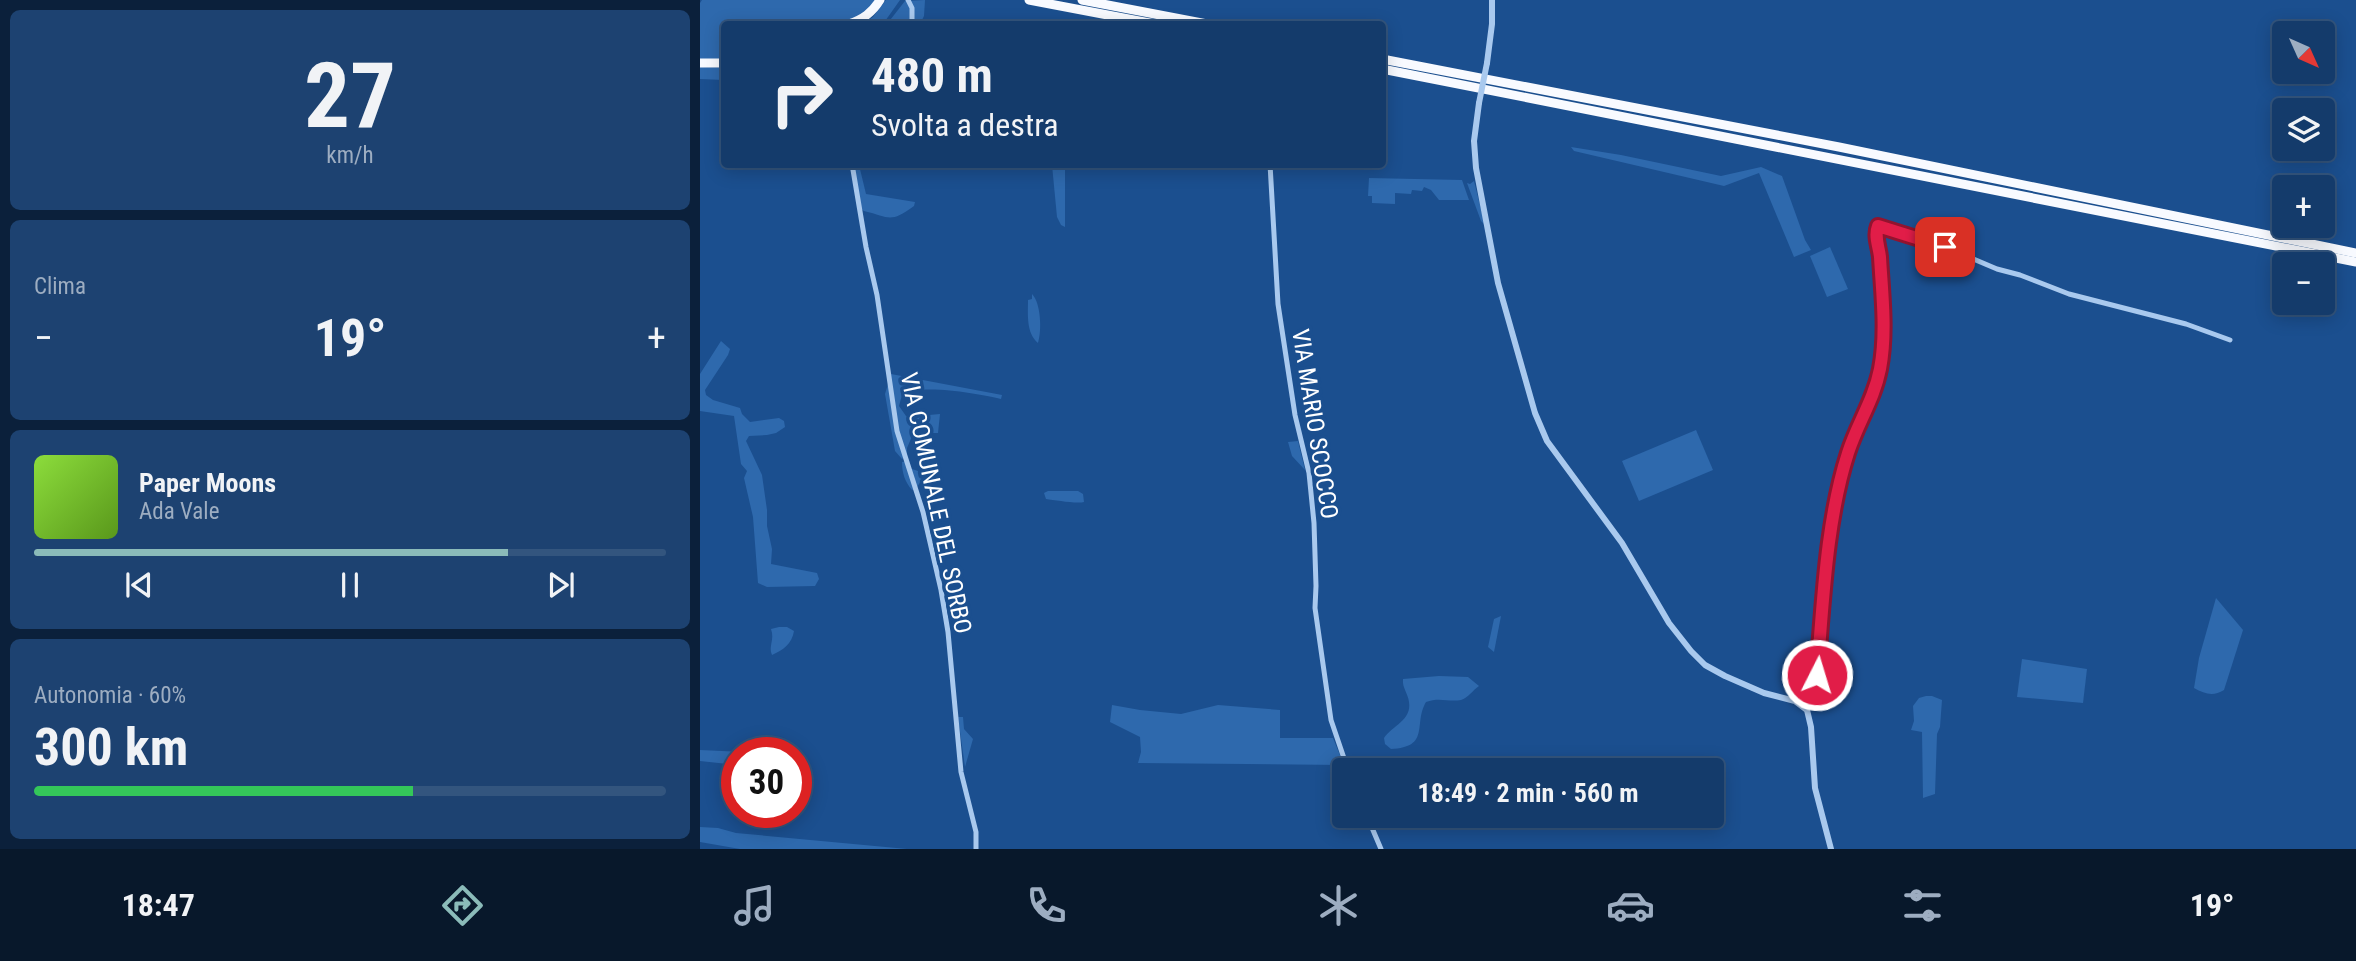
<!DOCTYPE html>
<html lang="it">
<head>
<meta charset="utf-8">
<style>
	:root { --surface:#143b6b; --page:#1d4271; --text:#f1f3f6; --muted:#9dadc1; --line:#33557e; --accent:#8bbbb9 }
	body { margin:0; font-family:"Roboto Condensed",sans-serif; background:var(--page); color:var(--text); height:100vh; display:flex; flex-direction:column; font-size:26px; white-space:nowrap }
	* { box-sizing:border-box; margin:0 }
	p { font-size:23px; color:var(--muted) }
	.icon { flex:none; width:38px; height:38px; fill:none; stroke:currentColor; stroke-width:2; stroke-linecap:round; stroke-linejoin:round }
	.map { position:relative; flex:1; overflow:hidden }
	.panel { display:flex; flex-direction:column; gap:10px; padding:10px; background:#0b203b; width:700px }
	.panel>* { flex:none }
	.hud { position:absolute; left:21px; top:21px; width:665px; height:147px; border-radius:7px; box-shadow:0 4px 18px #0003,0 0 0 2px var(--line); background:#143b6b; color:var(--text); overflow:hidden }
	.needle { width:46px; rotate:135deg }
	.fabs { position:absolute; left:1572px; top:21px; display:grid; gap:14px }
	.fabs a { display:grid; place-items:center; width:63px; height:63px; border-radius:7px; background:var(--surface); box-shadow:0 4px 18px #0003,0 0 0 2px var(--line); font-size:35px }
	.speed { position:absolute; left:21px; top:737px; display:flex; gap:14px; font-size:35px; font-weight:700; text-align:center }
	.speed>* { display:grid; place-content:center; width:91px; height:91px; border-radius:50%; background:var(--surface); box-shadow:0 4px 18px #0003,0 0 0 2px var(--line); line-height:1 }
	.speed .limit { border:10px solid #d22; background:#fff; color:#111 }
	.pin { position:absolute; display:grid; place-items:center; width:60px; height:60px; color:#fff; margin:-30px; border-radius:14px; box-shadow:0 4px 10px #0006 }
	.me { position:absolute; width:77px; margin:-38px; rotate:5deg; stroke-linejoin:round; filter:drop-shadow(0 0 5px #0008) }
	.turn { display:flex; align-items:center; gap:24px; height:147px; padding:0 35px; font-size:32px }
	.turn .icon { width:91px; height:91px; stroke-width:2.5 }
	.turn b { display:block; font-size:49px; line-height:60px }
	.big { font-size:52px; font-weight:700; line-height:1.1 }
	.panel .card { flex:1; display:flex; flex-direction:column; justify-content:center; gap:10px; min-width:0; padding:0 24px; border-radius:10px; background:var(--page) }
	.panel .dial { align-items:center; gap:0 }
	.dial b { font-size:91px; line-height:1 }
	.song { display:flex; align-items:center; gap:21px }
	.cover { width:84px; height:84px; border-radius:10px; background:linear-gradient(135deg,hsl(90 70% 55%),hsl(90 70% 35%)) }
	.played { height:7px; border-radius:4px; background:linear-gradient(90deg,var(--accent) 75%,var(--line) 75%) }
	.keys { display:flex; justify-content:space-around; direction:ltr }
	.heat { display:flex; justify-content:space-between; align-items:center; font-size:38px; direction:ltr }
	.charge { height:10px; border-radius:5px; background:linear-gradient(90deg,#34c759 60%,var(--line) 0) }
	.trip { position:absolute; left:632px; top:758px; width:392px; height:70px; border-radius:7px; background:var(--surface); box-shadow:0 4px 18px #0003,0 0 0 2px var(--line); font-weight:700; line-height:70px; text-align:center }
	.tab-bar { display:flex; height:112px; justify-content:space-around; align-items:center; background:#08182b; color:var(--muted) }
	.tab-bar .icon { width:49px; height:49px }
	.tab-bar .current { color:var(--accent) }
	.tab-bar b { font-size:32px; color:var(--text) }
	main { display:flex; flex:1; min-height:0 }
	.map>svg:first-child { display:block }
	.green { fill:#2e69ad }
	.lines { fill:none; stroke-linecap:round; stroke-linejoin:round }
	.minor { stroke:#a9c9ee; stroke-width:5 }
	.tertiary { stroke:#a9c9ee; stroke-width:6 }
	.trunk { stroke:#f8faff; stroke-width:9 }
	.tertiary-bridge { stroke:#a9c9ee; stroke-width:6 }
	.route-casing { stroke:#92132f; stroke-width:18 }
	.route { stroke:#e11d48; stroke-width:12 }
	.labels { text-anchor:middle; stroke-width:7; stroke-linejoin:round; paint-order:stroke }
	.street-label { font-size:24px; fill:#fff; stroke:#1b4f8f }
</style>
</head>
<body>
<main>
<section class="panel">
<div class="card dial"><b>27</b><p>km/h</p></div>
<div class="card"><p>Clima</p>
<div class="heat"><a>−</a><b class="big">19°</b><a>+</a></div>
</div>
<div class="card">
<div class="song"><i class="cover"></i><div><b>Paper Moons</b><p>Ada Vale</p></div></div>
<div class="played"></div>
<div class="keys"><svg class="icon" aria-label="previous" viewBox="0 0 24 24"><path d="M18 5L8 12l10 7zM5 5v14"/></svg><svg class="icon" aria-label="pause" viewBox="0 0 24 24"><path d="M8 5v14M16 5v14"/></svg><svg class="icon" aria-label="next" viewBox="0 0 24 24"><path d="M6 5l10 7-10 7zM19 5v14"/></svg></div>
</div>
<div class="card"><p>Autonomia · 60%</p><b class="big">300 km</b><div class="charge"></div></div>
</section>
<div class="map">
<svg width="1656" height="849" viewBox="0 0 1656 849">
	<rect width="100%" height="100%" fill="#1b4f8f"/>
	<g class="green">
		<polygon points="2,0 178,0 170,12 145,24 24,24 24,61 0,61 0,3"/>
		<polygon points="186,0 200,0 183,24 162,24 173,17"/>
		<polygon points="225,0 224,16 220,24 187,24 205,1"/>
		<polygon points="0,67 24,68 24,80 0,79"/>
		<polygon points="871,147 921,155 1021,176 1061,167 1082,176 1105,240 1111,250 1094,257 1059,173 1024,186 874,151"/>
		<path d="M153,165H159L166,194L215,202L214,206C189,224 190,217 164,211L161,209Z"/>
		<polygon points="352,165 363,165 365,169 365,227 361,225 357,217"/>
		<polygon points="669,178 762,180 769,200 739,200 731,190 724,187 722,191 712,190 711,194 695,193 695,204 672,203 672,196 668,196"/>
		<polygon points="774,181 785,225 781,221 767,183 770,184"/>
		<polygon points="1130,247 1148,289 1127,297 1110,256"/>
		<path d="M332,294C341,303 342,331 338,343C326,333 328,314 328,300L332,299Z"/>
		<polygon points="21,341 30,349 28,355 5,390 6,395 13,400 40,408 42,414 50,422 79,418 84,421 85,427 76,433 67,435 49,436 46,441 62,475 67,510 67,526 72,549 71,564 117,573 119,579 115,586 67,587 58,583 53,517 44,478 47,471 41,464 34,416 0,411 0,374"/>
		<path d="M191,374L302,395L301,399C279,394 220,383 202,395L199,406L206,416H221L217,433L213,434L207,448V455L202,459L195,451L185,394Z"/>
		<path d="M240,414L238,433H233C229,427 226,422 229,415Z"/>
		<polygon points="996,430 1013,470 939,501 922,461"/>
		<polygon points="598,441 605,470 592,456 588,442"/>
		<path d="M207,461L209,468L218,471L222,479L216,489L212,490C205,482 202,473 202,462Z"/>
		<path d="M348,491H378L383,494L384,502C376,504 355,500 346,499L344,493Z"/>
		<path d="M1516,598L1543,630L1524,690C1513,697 1505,694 1494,688L1499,658Z"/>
		<polygon points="801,616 794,652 788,647 794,619"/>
		<path d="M79,627H87L94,631C92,644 83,650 72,655C68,646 75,640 71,629Z"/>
		<polygon points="1322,659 1387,669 1383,703 1317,697"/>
		<path d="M739,676L768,677L779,686C773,690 768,698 761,700C748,702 739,697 726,702C713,724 731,747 691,749L685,744L684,738C692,726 712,720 709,702C708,693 702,688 703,679Z"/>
		<polygon points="1226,696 1232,696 1242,700 1240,727 1237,734 1235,794 1223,798 1222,732 1211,730 1214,721 1213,706 1219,698"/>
		<polygon points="412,705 440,710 481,714 518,705 580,710 580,738 633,738 644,765 438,763 441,752 440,737 410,722"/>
		<polygon points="258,717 263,717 264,729 273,739 265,767"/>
		<polygon points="0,750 44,752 37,752 37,765 0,761"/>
		<polygon points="0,827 18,828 36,833 207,849 40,849 0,842"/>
	</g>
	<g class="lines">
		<g class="minor">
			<polyline points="208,0 212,8 212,24"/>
			<polyline points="152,164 166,247 177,295 197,431 223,512 241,590 248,632 261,772 276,832 276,849"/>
			<polyline points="570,164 578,304 595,415 609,473 614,523 616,586 615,608 631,720 648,770"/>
			<path d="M1107,710L1114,700C1123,617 1127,539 1147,458C1154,427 1174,402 1180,368C1187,333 1182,293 1180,257C1179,246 1174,236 1178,226L1186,227L1218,240L1245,247L1297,269L1320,275L1369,294L1486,324L1530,340"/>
			<polyline points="667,816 681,849"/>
		</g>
		<g class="tertiary">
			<polyline points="787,63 792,24 792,0"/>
			<polyline points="779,103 774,141 776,168 798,283 835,413 847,441 922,543 969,623 991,651 1005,665 1025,676 1064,693 1095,701 1107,710 1111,727 1115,788 1131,849"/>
		</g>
		<g class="trunk">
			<polyline points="329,0 455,24"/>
			<polyline points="382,0 507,24"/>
			<path d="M149,24C163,19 172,13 180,0"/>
			<polyline points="682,59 1139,147 1656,253"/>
			<polyline points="0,63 24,63"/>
			<polyline points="682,69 1656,262"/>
		</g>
		<polyline class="tertiary-bridge" points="779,103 787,63"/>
	</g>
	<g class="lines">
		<defs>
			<path id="route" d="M1117,675C1123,604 1126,521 1148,453C1157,424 1174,400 1180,369C1187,333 1182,293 1180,257C1179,247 1174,236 1178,226L1245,247"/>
		</defs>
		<use href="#route" class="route-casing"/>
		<use href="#route" class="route"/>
	</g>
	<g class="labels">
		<g class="street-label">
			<text transform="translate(615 424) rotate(81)" y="8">VIA MARIO SCOCCO</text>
			<text transform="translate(236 503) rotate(78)" y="8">VIA COMUNALE DEL SORBO</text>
		</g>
	</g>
</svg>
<div class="fabs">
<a><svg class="needle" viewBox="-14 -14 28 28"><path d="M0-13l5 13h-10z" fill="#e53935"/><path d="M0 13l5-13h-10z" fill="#9dadc1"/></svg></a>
<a><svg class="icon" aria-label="layers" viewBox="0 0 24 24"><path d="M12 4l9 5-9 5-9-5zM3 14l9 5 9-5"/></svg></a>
<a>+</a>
<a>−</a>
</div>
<div class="speed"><div class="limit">30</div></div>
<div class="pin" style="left:1245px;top:247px;background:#d93025"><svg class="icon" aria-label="arrive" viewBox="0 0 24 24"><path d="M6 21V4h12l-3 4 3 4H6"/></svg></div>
<svg class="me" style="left:1117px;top:675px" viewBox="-20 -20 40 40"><circle r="17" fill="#e11d48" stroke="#fff" stroke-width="3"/><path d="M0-11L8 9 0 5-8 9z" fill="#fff"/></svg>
<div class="trip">18:49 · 2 min · 560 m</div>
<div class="hud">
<div class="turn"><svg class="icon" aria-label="right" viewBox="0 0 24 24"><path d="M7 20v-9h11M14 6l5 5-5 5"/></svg><div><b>480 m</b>Svolta a destra</div></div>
</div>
</div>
</main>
<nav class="tab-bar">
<b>18:47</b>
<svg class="icon current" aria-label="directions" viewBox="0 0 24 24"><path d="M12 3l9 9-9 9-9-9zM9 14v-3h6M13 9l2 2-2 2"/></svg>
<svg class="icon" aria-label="music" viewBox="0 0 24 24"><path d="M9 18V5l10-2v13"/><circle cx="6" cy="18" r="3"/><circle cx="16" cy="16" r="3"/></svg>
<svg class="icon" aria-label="phone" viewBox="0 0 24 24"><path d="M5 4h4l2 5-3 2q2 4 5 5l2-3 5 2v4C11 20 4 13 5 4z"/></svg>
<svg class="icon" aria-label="climate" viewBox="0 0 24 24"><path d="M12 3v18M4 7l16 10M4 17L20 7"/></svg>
<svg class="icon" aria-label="car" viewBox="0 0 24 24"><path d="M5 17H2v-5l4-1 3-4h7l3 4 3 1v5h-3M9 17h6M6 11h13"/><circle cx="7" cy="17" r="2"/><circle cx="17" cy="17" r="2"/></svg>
<svg class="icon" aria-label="filters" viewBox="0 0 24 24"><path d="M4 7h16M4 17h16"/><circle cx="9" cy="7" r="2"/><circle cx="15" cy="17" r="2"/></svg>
<b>19°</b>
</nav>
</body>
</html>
